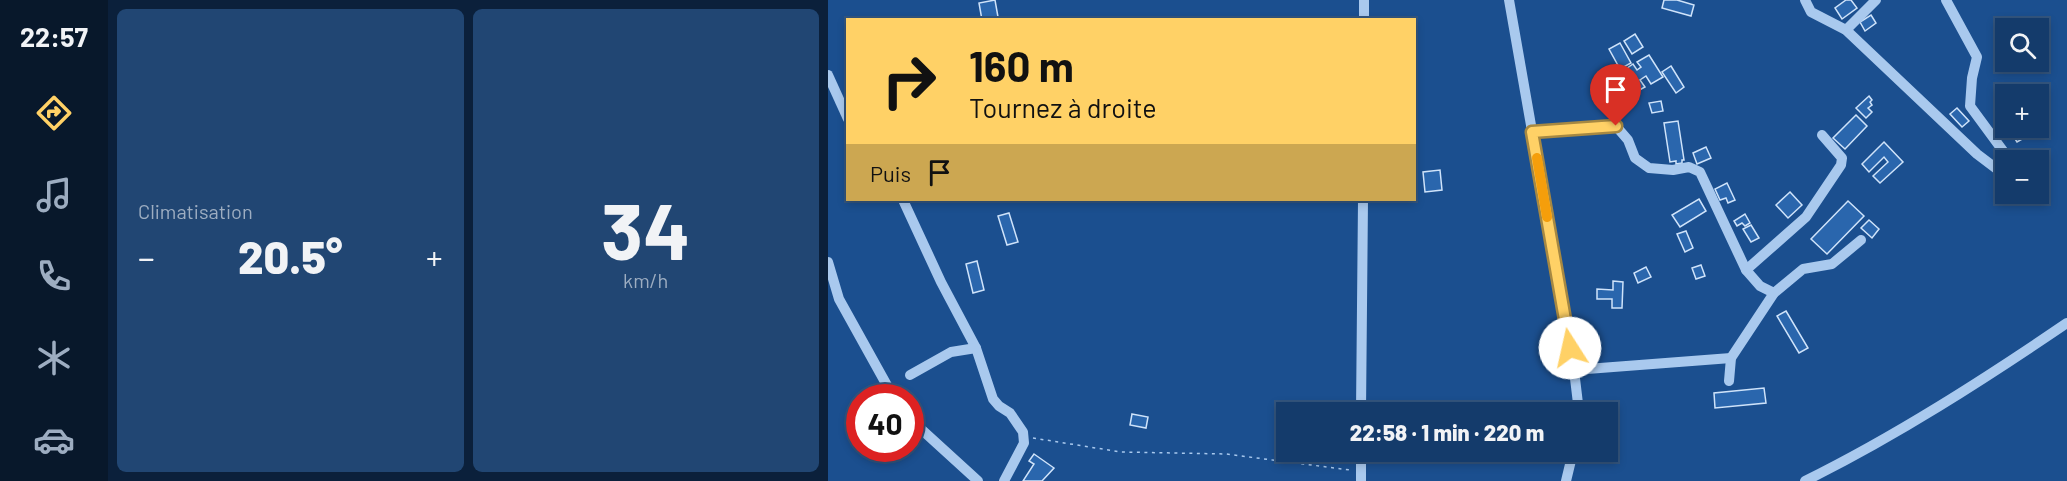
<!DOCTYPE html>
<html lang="fr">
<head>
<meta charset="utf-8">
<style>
	:root { --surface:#143b6b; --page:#214673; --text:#f1f3f6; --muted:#9dadc1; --line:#33557e; --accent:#ffd166 }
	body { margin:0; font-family:Barlow,sans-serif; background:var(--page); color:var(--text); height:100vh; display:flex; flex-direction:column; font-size:22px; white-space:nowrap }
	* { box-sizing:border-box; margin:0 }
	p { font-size:20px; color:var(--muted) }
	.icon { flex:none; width:33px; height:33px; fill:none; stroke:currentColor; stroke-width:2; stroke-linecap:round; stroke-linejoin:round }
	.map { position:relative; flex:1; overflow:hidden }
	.side { display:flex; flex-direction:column; gap:9px; padding:9px; background:#0b203b; width:720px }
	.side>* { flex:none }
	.banner { position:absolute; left:18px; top:18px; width:570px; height:183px; border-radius:0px; box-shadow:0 3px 9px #0003,0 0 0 2px var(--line); background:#ffd166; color:#111; overflow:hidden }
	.buttons { position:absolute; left:1167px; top:18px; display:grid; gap:12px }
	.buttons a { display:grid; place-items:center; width:54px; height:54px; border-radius:0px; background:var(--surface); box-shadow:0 3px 9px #0003,0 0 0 2px var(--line); font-size:30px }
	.speed { position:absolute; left:18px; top:384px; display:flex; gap:12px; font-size:30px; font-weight:700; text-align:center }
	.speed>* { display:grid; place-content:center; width:78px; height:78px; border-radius:50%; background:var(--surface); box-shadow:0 3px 9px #0003,0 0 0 2px var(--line); line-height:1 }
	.speed .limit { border:9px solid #d22; background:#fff; color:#111 }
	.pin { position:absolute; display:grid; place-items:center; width:51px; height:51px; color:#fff; margin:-62px -26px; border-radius:50% 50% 50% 0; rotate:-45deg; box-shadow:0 0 6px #0007 }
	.pin .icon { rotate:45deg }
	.me { position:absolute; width:66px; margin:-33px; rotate:350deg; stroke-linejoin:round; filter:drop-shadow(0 0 4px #0008) }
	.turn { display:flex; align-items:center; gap:21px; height:126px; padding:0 24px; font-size:27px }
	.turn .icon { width:78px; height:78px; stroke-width:2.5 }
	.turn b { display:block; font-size:42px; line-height:51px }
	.then { display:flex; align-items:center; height:57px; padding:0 24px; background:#0003; gap:12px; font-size:22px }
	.big { font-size:45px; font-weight:800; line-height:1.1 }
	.side .card { flex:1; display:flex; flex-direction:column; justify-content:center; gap:9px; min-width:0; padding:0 21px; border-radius:9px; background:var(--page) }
	.side .dial { align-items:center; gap:0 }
	.dial b { font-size:78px; line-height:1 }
	.heat { display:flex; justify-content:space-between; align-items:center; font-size:33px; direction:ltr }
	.side .tiles { flex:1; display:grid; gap:9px; grid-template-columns:repeat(2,1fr) }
	.trip { position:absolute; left:448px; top:402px; width:342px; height:60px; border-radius:0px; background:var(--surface); box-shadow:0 3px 9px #0003,0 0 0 2px var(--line); font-weight:800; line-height:60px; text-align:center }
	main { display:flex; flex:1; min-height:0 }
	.menu { display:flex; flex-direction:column; width:108px; justify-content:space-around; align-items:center; background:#08182b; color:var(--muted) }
	.menu .icon { width:42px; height:42px }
	.menu .current { color:var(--accent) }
	.menu b { font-size:27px; color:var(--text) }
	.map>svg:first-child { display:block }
	.building { fill:#2a66ad; stroke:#cfe3fa; stroke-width:1.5 }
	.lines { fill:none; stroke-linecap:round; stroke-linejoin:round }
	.path { stroke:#a9c9ee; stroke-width:1.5; stroke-dasharray:3 4.5; stroke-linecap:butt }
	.minor { stroke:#a9c9ee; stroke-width:10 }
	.route-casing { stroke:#a68842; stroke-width:15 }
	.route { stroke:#ffd166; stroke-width:10 }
	.slow { stroke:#f59e0b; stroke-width:10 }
</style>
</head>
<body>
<main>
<nav class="menu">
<b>22:57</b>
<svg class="icon current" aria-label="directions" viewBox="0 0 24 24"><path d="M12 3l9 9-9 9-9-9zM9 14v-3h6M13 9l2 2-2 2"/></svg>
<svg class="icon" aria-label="music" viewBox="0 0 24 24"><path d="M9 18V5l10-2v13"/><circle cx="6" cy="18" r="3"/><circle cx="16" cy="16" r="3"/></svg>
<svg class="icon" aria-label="phone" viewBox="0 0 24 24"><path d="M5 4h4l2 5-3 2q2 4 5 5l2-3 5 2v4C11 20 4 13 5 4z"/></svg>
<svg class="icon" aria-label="climate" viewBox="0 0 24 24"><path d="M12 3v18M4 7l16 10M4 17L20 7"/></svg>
<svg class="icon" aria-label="car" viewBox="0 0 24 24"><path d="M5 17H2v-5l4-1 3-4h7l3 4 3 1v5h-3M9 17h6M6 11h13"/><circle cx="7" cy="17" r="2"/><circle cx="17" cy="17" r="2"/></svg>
</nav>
<section class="side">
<div class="tiles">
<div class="card"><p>Climatisation</p>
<div class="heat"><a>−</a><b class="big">20.5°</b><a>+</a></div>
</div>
<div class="card dial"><b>34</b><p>km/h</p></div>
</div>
</section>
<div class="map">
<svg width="1239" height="481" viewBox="0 0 1239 481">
	<rect width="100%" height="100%" fill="#1b4f8f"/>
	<g class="building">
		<polygon points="167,0 170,17 154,20 151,3"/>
		<polygon points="836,0 849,0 866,5 863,16 834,8"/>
		<polygon points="1018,0 1023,0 1029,8 1014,19 1007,8"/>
		<polygon points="1043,15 1048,23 1037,31 1032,22"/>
		<polygon points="807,34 815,47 804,54 796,41"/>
		<polygon points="792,43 803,63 792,69 781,49"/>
		<polygon points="821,55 835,77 823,84 818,76 812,80 817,87 808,92 795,71 805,64 809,70 813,67 809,62"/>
		<polygon points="843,66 856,87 848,93 834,72"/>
		<polygon points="1041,96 1044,100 1042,102 1044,105 1040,108 1044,112 1038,118 1028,108"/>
		<polygon points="833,101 835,111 824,113 821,103"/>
		<polygon points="1210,106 1221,124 1189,142 1180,128 1210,128"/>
		<polygon points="1129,108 1141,121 1134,127 1122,114"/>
		<polygon points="1028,115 1039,126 1017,149 1005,138"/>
		<polygon points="850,121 856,160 854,160 854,163 848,164 848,161 842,162 836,123"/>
		<polygon points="1056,142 1075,162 1052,183 1045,176 1060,162 1056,157 1041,172 1034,164"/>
		<polygon points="878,147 883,158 869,164 865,153"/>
		<polygon points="612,170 614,190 597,192 595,172"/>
		<polygon points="899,183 907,200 900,203 898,198 892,200 887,189"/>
		<polygon points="962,192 974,205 960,218 948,205"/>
		<polygon points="871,199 878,211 852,227 844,215"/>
		<polygon points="1020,201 1036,216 999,254 983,239"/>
		<polygon points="181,213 190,242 179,245 170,216"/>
		<polygon points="917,214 922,223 917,226 914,223 909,226 906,221"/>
		<polygon points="1041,220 1051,229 1044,238 1033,228"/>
		<polygon points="923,225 931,238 923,242 915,229"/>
		<polygon points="858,231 865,248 857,252 849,234"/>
		<polygon points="149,261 156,290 145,293 138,264"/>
		<polygon points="873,265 877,276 868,279 864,268"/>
		<polygon points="818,267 823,277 810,283 806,273"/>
		<polygon points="785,281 795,282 794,308 784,308 784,299 769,299 769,289 785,290"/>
		<polygon points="958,311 980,348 971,353 949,316"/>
		<polygon points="936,388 938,403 887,408 886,393"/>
		<polygon points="304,414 320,417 318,428 302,425"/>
		<polygon points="206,454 226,468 214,481 195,481 206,464 201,461"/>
	</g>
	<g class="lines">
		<polyline class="path" points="205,438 293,452 398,454 522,470"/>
		<g class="minor">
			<polyline points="681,0 746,370 751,412"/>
			<polyline points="977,0 983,12 1018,30 1149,154 1178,176"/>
			<polyline points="1118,0 1149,57 1144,78 1142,106 1181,159"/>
			<polyline points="536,20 536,0"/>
			<polyline points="1018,30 1048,0"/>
			<polyline points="0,75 20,119"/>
			<polyline points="704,132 787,125 800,140 807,158 821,168 845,170 861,167 872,172 918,270 932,286 946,293"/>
			<polyline points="75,200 113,282 148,348 165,399 171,406 182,413 195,432 196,443 176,481"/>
			<polyline points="0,262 11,299 66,398"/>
			<polyline points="918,270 978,217 1013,165 1014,158 994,135"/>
			<polyline points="746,370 903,358"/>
			<polyline points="82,375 123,352 148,348"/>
			<polyline points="901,381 903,358 946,293 975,269 1004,264 1033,240"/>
			<polyline points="533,412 535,200"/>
			<polyline points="82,419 150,481"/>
			<polyline points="533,481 533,452"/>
			<polyline points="738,481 745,452"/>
			<path d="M977,481C1068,436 1155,380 1239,323"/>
		</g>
	</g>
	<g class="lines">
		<defs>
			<polyline id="route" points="742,348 704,132 788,126"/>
		</defs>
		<use href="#route" class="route-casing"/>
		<use href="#route" class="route"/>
		<polyline class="slow" points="709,158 719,217"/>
	</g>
</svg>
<div class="buttons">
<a><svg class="icon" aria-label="search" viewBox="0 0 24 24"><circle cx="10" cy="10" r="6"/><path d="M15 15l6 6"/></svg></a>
<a>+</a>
<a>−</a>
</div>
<div class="speed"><div class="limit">40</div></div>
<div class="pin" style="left:788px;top:126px;background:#d93025"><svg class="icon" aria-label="arrive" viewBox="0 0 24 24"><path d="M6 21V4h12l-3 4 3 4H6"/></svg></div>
<svg class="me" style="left:742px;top:348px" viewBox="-20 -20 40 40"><circle r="19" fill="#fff"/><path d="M0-13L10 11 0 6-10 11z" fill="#ffd166"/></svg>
<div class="trip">22:58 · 1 min · 220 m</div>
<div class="banner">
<div class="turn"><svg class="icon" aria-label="right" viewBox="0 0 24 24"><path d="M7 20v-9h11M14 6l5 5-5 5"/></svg><div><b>160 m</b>Tournez à droite</div></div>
<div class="then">Puis<svg class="icon" aria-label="arrive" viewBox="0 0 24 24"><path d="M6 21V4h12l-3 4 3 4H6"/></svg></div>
</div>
</div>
</main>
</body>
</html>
